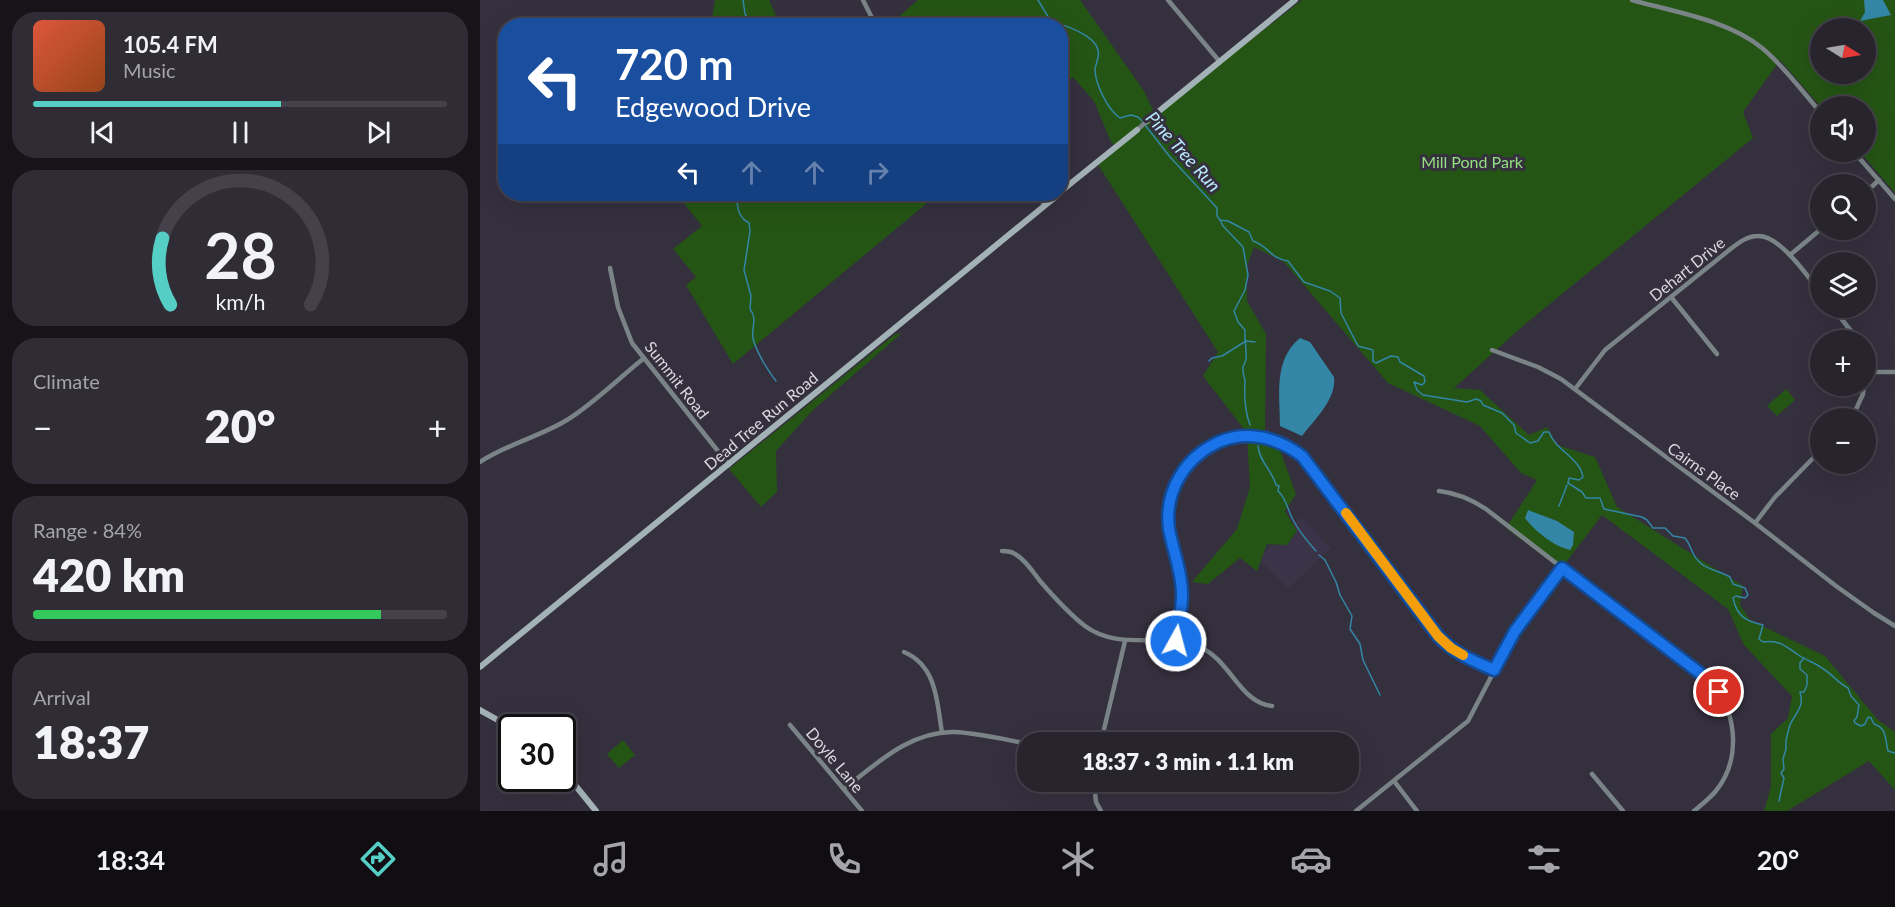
<!DOCTYPE html>
<html lang="en">
<head>
<meta charset="utf-8">
<style>
	:root { --surface:#28242e; --page:#302c36; --text:#f1f3f6; --muted:#a5a4aa; --line:#44414a; --accent:#55cec6 }
	body { margin:0; font-family:Lato,sans-serif; background:var(--page); color:var(--text); height:100vh; display:flex; flex-direction:column; font-size:22px; white-space:nowrap }
	* { box-sizing:border-box; margin:0 }
	p { font-size:20px; color:var(--muted) }
	.icon { flex:none; width:33px; height:33px; fill:none; stroke:currentColor; stroke-width:2; stroke-linecap:round; stroke-linejoin:round }
	.map { position:relative; flex:1; overflow:hidden }
	.side { display:flex; flex-direction:column; gap:12px; padding:12px; background:#161419; width:480px }
	.side>* { flex:none }
	.top-card { position:absolute; left:18px; top:18px; width:570px; height:183px; border-radius:24px; box-shadow:0 6px 24px #0002,0 0 0 2px var(--line); background:#1a4fa0; color:#fff; overflow:hidden }
	.needle { width:39px; rotate:101deg }
	.fabs { position:absolute; left:1330px; top:18px; display:grid; gap:12px }
	.fabs a { display:grid; place-items:center; width:66px; height:66px; border-radius:50%; background:var(--surface); box-shadow:0 6px 24px #0002,0 0 0 2px var(--line); font-size:30px }
	.speed { position:absolute; left:18px; top:714px; display:flex; gap:12px; font-size:30px; font-weight:700; text-align:center }
	.speed>* { display:grid; place-content:center; width:78px; height:78px; border-radius:50%; background:var(--surface); box-shadow:0 6px 24px #0002,0 0 0 2px var(--line); line-height:1 }
	.speed .limit { border:3px solid #111; border-radius:9px; background:#fff; color:#111 }
	.pin { position:absolute; display:grid; place-items:center; width:51px; height:51px; color:#fff; margin:-26px; border:3px solid #fff; border-radius:50%; box-shadow:0 2px 6px #0007 }
	.me { position:absolute; width:66px; margin:-33px; rotate:7deg; stroke-linejoin:round; filter:drop-shadow(0 0 4px #0008) }
	.turn { display:flex; align-items:center; gap:21px; height:126px; padding:0 18px; font-size:27px }
	.turn .icon { width:78px; height:78px; stroke-width:2.5 }
	.turn b { display:block; font-size:42px; line-height:51px }
	.lanes { display:flex; align-items:center; height:57px; padding:0 18px; background:#0003; justify-content:center; gap:30px; direction:ltr }
	.lanes .off { opacity:.35 }
	.big { font-size:45px; font-weight:800; line-height:1.1 }
	.side .card { flex:1; display:flex; flex-direction:column; justify-content:center; gap:9px; min-width:0; padding:0 21px; border-radius:24px; background:var(--page) }
	.side .dial { align-items:center; gap:0 }
	.dial svg { height:156px; overflow:visible; fill:none; stroke:var(--line); stroke-width:7; stroke-linecap:round; text-anchor:middle }
	.dial text { fill:var(--text); stroke:none }
	.song { display:flex; align-items:center; gap:18px }
	.cover { width:72px; height:72px; border-radius:9px; background:linear-gradient(135deg,hsl(10 70% 55%),hsl(20 70% 35%)) }
	.played { height:6px; border-radius:3px; background:linear-gradient(90deg,var(--accent) 60%,var(--line) 60%) }
	.keys { display:flex; justify-content:space-around; direction:ltr }
	.heat { display:flex; justify-content:space-between; align-items:center; font-size:33px; direction:ltr }
	.charge { height:9px; border-radius:4px; background:linear-gradient(90deg,#34c759 84%,var(--line) 0) }
	.trip { position:absolute; left:537px; top:732px; width:342px; height:60px; border-radius:24px; background:var(--surface); box-shadow:0 6px 24px #0002,0 0 0 2px var(--line); font-weight:800; line-height:60px; text-align:center }
	.tabs { display:flex; height:96px; justify-content:space-around; align-items:center; background:#100e12; color:var(--muted) }
	.tabs .icon { width:42px; height:42px }
	.tabs .current { color:var(--accent) }
	.tabs b { font-size:27px; color:var(--text) }
	main { display:flex; flex:1; min-height:0 }
	.map>svg:first-child { display:block }
	.built { fill:#3b3348 }
	.green { fill:#255515; fill-rule:evenodd }
	.water { fill:#3386a5 }
	.lines { fill:none; stroke-linecap:round; stroke-linejoin:round }
	.stream { stroke:#3386a5; stroke-width:1.5 }
	.street { stroke:#7a8487; stroke-width:4.5 }
	.secondary { stroke:#a3b2b6; stroke-width:6 }
	.route-casing { stroke:#114b97; stroke-width:15 }
	.route { stroke:#1a73e8; stroke-width:10 }
	.slow { stroke:#f59e0b; stroke-width:10 }
	.labels { text-anchor:middle; stroke-width:6; stroke-linejoin:round; paint-order:stroke }
	.park-label { font-size:16px; fill:#95de81; stroke:#35303e }
	.street-label { font-size:16px; fill:#dad7e0; stroke:#35303e }
	.water-label { font-size:18px; font-style:italic; fill:#b9e9ff; stroke:#35303e }
</style>
</head>
<body>
<main>
<section class="side">
<div class="card">
<div class="song"><i class="cover"></i><div><b>105.4 FM</b><p>Music</p></div></div>
<div class="played"></div>
<div class="keys"><svg class="icon" aria-label="previous" viewBox="0 0 24 24"><path d="M18 5L8 12l10 7zM5 5v14"/></svg><svg class="icon" aria-label="pause" viewBox="0 0 24 24"><path d="M8 5v14M16 5v14"/></svg><svg class="icon" aria-label="next" viewBox="0 0 24 24"><path d="M6 5l10 7-10 7zM19 5v14"/></svg></div>
</div>
<div class="card dial"><svg viewBox="0 0 100 80">
<path d="M14 69A42 42 0 1 1 86 69"/>
<path d="M14 69A42 42 0 0 1 10 35" stroke="#55cec6"/>
<text x="50" y="56" font-size="32" font-weight="700">28</text>
<text x="50" y="72" font-size="11">km/h</text>
</svg></div>
<div class="card"><p>Climate</p>
<div class="heat"><a>−</a><b class="big">20°</b><a>+</a></div>
</div>
<div class="card"><p>Range · 84%</p><b class="big">420 km</b><div class="charge"></div></div>
<div class="card"><p>Arrival</p><b class="big">18:37</b></div>
</section>
<div class="map">
<svg width="1415" height="811" viewBox="0 0 1415 811">
	<rect width="100%" height="100%" fill="#35303e"/>
	<polygon class="built" points="821,517 851,548 808,589 778,558"/>
	<g class="green">
		<polygon points="235,0 289,0 300,25 231,25"/>
		<path d="M438,0H600L664,91L674,112L713,85L822,0H1415V193L1380,152H1386V106L1341,107L1300,60L1263,112L1273,138L1044,325L974,388L1000,390L1049,435L1067,427L1077,445L1115,457L1137,507L1263,586L1260,605L1270,620L1345,656L1398,720L1415,732V790L1389,761L1307,811H1284L1291,787V734L1308,718L1312,696L1264,645L1248,609L1122,515L1081,569L1026,528L1057,480L1041,473L1000,426L908,383L804,262L774,247L767,266V301L786,334L785,439L797,442L816,494L805,511L817,531L807,545L787,544L777,571L760,558L728,584L712,582L757,529L770,487L767,433L723,376L738,352L617,163L638,147L631,142L614,101L593,77L581,87L580,26H408ZM1341,28H1386V74H1341Z"/>
		<polygon points="203,194 458,194 253,364 206,285 216,277 193,249 222,226 199,197"/>
		<polygon points="422,333 333,410 296,451 297,492 281,507 249,469 414,335"/>
		<polygon points="1306,389 1315,400 1297,416 1287,406"/>
		<polygon points="143,740 155,755 139,768 127,754"/>
	</g>
	<g class="water">
		<polygon points="1384,0 1403,0 1411,15 1380,21 1385,12"/>
		<path d="M820,338L830,342L854,377C857,399 834,420 822,436L800,426C800,395 793,360 820,338Z"/>
		<path d="M1048,510L1077,521L1094,532L1093,545L1090,550C1073,546 1055,531 1045,518Z"/>
	</g>
	<g class="lines">
		<g class="stream">
			<polyline points="263,0 265,14 273,26"/>
			<path d="M558,0L572,23C585,24 615,36 618,50C620,56 616,63 615,69C615,84 628,110 640,118L651,115L658,117L662,121"/>
			<path d="M665,125L690,157L737,208V216L740,220L748,221L769,232L773,241C789,246 789,258 808,261L824,282L850,291L860,298L861,313L878,346L893,350V361L896,363L911,356L918,357L920,362L944,376L945,382L942,385L934,382L937,390L943,395L987,402L996,399L1001,401L1003,405L1022,413L1034,425L1036,433L1050,443L1058,441L1064,432H1069C1076,451 1100,458 1103,477L1099,480L1089,478L1088,483L1102,492L1106,498H1120L1124,509L1162,517L1167,520L1173,528H1185L1193,536L1205,538C1210,544 1210,548 1214,555C1221,569 1238,570 1250,577L1253,584L1265,588L1268,595L1265,598L1256,596L1253,598C1257,617 1266,621 1283,625L1279,639L1283,642C1299,640 1304,645 1317,654C1325,660 1334,662 1342,668C1352,674 1358,683 1368,688L1371,696L1379,705L1377,717L1374,721L1375,723L1381,726L1385,724L1388,717L1391,718L1394,724C1407,728 1405,739 1408,751L1415,753"/>
			<path d="M255,194C259,206 256,216 269,223L270,231L264,270L271,296L270,309C279,320 269,331 274,342C279,357 287,369 296,381"/>
			<path d="M740,220L743,226L763,247L768,275L765,290L754,311L758,322L765,330C764,339 767,350 766,359C766,362 763,365 763,368C762,372 765,378 765,382C764,397 765,411 770,425"/>
			<polyline points="729,361 732,358 742,356 766,341 775,342"/>
			<path d="M778,446C779,461 792,470 796,485L799,486L798,491C807,499 807,509 813,520C819,531 827,541 836,551"/>
			<polyline points="1079,506 1087,485"/>
			<polyline points="839,555 845,560 856,582 860,595 872,616 870,629 880,644 883,660 900,695"/>
			<path d="M1299,801L1304,778L1301,773L1304,769L1303,759L1306,749V740C1308,735 1308,727 1312,721C1318,710 1324,706 1320,692H1324L1327,685V675L1320,669V663L1324,658"/>
		</g>
		<g class="street">
			<polyline points="383,0 396,26"/>
			<polyline points="688,0 740,62"/>
			<path d="M1152,0C1194,12 1248,20 1282,48C1304,66 1322,91 1341,113"/>
			<polyline points="657,130 667,121"/>
			<polyline points="1374,152 1415,199"/>
			<polyline points="1386,192 1399,180"/>
			<polyline points="556,194 565,205"/>
			<polyline points="1310,255 1341,229"/>
			<polyline points="130,268 138,307 152,343 249,465"/>
			<polyline points="1191,297 1237,354"/>
			<polyline points="1353,308 1378,340"/>
			<polyline points="1012,350 1058,367 1081,379 1275,523 1356,586 1394,613 1415,626"/>
			<polyline points="1386,372 1415,372"/>
			<path d="M1095,389L1125,350L1248,251C1257,244 1266,236 1278,236C1300,235 1328,277 1341,293"/>
			<polyline points="1372,418 1383,394 1384,386"/>
			<path d="M0,462C27,444 59,437 87,420C113,404 139,378 163,359"/>
			<path d="M959,491C976,493 991,499 1006,509L1235,686C1257,716 1261,761 1235,792C1229,799 1221,805 1214,811"/>
			<polyline points="1275,523 1295,497 1341,450"/>
			<path d="M522,551C527,551 531,551 535,554C545,559 553,572 560,581C573,596 588,613 605,626C640,652 683,631 720,647C751,661 760,703 792,706"/>
			<path d="M696,641C698,625 703,607 702,591C701,570 693,550 690,529C684,490 706,456 741,441C770,430 798,438 822,456L963,642L982,655L1014,670"/>
			<path d="M424,652C457,666 457,702 462,733"/>
			<polyline points="310,725 382,811"/>
			<polyline points="621,742 645,641"/>
			<polyline points="1112,774 1143,811"/>
			<polyline points="914,781 937,811"/>
			<polyline points="614,782 616,802 621,811"/>
			<path d="M364,789C396,764 430,731 474,732C499,733 523,739 548,744"/>
			<polyline points="876,811 988,721 1035,631 1082,568"/>
		</g>
		<g class="secondary">
			<polyline points="667,121 815,0"/>
			<polyline points="580,192 657,130"/>
			<polyline points="0,667 579,194"/>
			<polyline points="0,710 32,728"/>
			<polyline points="82,769 116,811"/>
		</g>
	</g>
	<g class="lines">
		<defs>
			<path id="route" d="M696,641C698,625 703,607 702,591C701,570 693,550 689,529C684,490 706,456 741,441C769,430 798,438 822,456L958,636C973,653 994,661 1014,670L1035,631L1082,568L1229,680L1239,692"/>
		</defs>
		<use href="#route" class="route-casing"/>
		<use href="#route" class="route"/>
		<polyline class="slow" points="866,513 958,636 971,648 983,655"/>
	</g>
	<g class="labels">
		<g class="park-label">
			<text x="992" y="168">Mill Pond Park</text>
		</g>
		<g class="street-label">
			<text transform="translate(1207 269) rotate(-39)" y="6">Dehart Drive</text>
			<text transform="translate(197 380) rotate(52)" y="6">Summit Road</text>
			<text transform="translate(281 421) rotate(-40)" y="6">Dead Tree Run Road</text>
			<text transform="translate(1224 471) rotate(36)" y="6">Cairns Place</text>
			<text transform="translate(355 760) rotate(50)" y="6">Doyle Lane</text>
		</g>
		<g class="water-label">
			<text transform="translate(703 152) rotate(48)" y="6">Pine Tree Run</text>
		</g>
	</g>
</svg>
<div class="fabs">
<a><svg class="needle" viewBox="-14 -14 28 28"><path d="M0-13l5 13h-10z" fill="#e53935"/><path d="M0 13l5-13h-10z" fill="#a5a4aa"/></svg></a>
<a><svg class="icon" aria-label="sound" viewBox="0 0 24 24"><path d="M4 9h4l5-4v14l-5-4H4zM17 9q2 3 0 6"/></svg></a>
<a><svg class="icon" aria-label="search" viewBox="0 0 24 24"><circle cx="10" cy="10" r="6"/><path d="M15 15l6 6"/></svg></a>
<a><svg class="icon" aria-label="layers" viewBox="0 0 24 24"><path d="M12 4l9 5-9 5-9-5zM3 14l9 5 9-5"/></svg></a>
<a>+</a>
<a>−</a>
</div>
<div class="speed"><div class="limit">30</div></div>
<div class="pin" style="left:1239px;top:692px;background:#d93025"><svg class="icon" aria-label="arrive" viewBox="0 0 24 24"><path d="M6 21V4h12l-3 4 3 4H6"/></svg></div>
<svg class="me" style="left:696px;top:641px" viewBox="-20 -20 40 40"><circle r="17" fill="#1a73e8" stroke="#fff" stroke-width="3"/><path d="M0-11L8 9 0 5-8 9z" fill="#fff"/></svg>
<div class="trip">18:37 · 3 min · 1.1 km</div>
<div class="top-card">
<div class="turn"><svg class="icon" aria-label="left" viewBox="0 0 24 24"><path d="M17 20v-9H6M10 6l-5 5 5 5"/></svg><div><b>720 m</b>Edgewood Drive</div></div>
<div class="lanes"><svg class="icon" aria-label="left" viewBox="0 0 24 24"><path d="M17 20v-9H6M10 6l-5 5 5 5"/></svg><svg class="icon off" aria-label="ahead" viewBox="0 0 24 24"><path d="M12 20V5M6 11l6-6 6 6"/></svg><svg class="icon off" aria-label="ahead" viewBox="0 0 24 24"><path d="M12 20V5M6 11l6-6 6 6"/></svg><svg class="icon off" aria-label="right" viewBox="0 0 24 24"><path d="M7 20v-9h11M14 6l5 5-5 5"/></svg></div>
</div>
</div>
</main>
<nav class="tabs">
<b>18:34</b>
<svg class="icon current" aria-label="directions" viewBox="0 0 24 24"><path d="M12 3l9 9-9 9-9-9zM9 14v-3h6M13 9l2 2-2 2"/></svg>
<svg class="icon" aria-label="music" viewBox="0 0 24 24"><path d="M9 18V5l10-2v13"/><circle cx="6" cy="18" r="3"/><circle cx="16" cy="16" r="3"/></svg>
<svg class="icon" aria-label="phone" viewBox="0 0 24 24"><path d="M5 4h4l2 5-3 2q2 4 5 5l2-3 5 2v4C11 20 4 13 5 4z"/></svg>
<svg class="icon" aria-label="climate" viewBox="0 0 24 24"><path d="M12 3v18M4 7l16 10M4 17L20 7"/></svg>
<svg class="icon" aria-label="car" viewBox="0 0 24 24"><path d="M5 17H2v-5l4-1 3-4h7l3 4 3 1v5h-3M9 17h6M6 11h13"/><circle cx="7" cy="17" r="2"/><circle cx="17" cy="17" r="2"/></svg>
<svg class="icon" aria-label="filters" viewBox="0 0 24 24"><path d="M4 7h16M4 17h16"/><circle cx="9" cy="7" r="2"/><circle cx="15" cy="17" r="2"/></svg>
<b>20°</b>
</nav>
</body>
</html>
